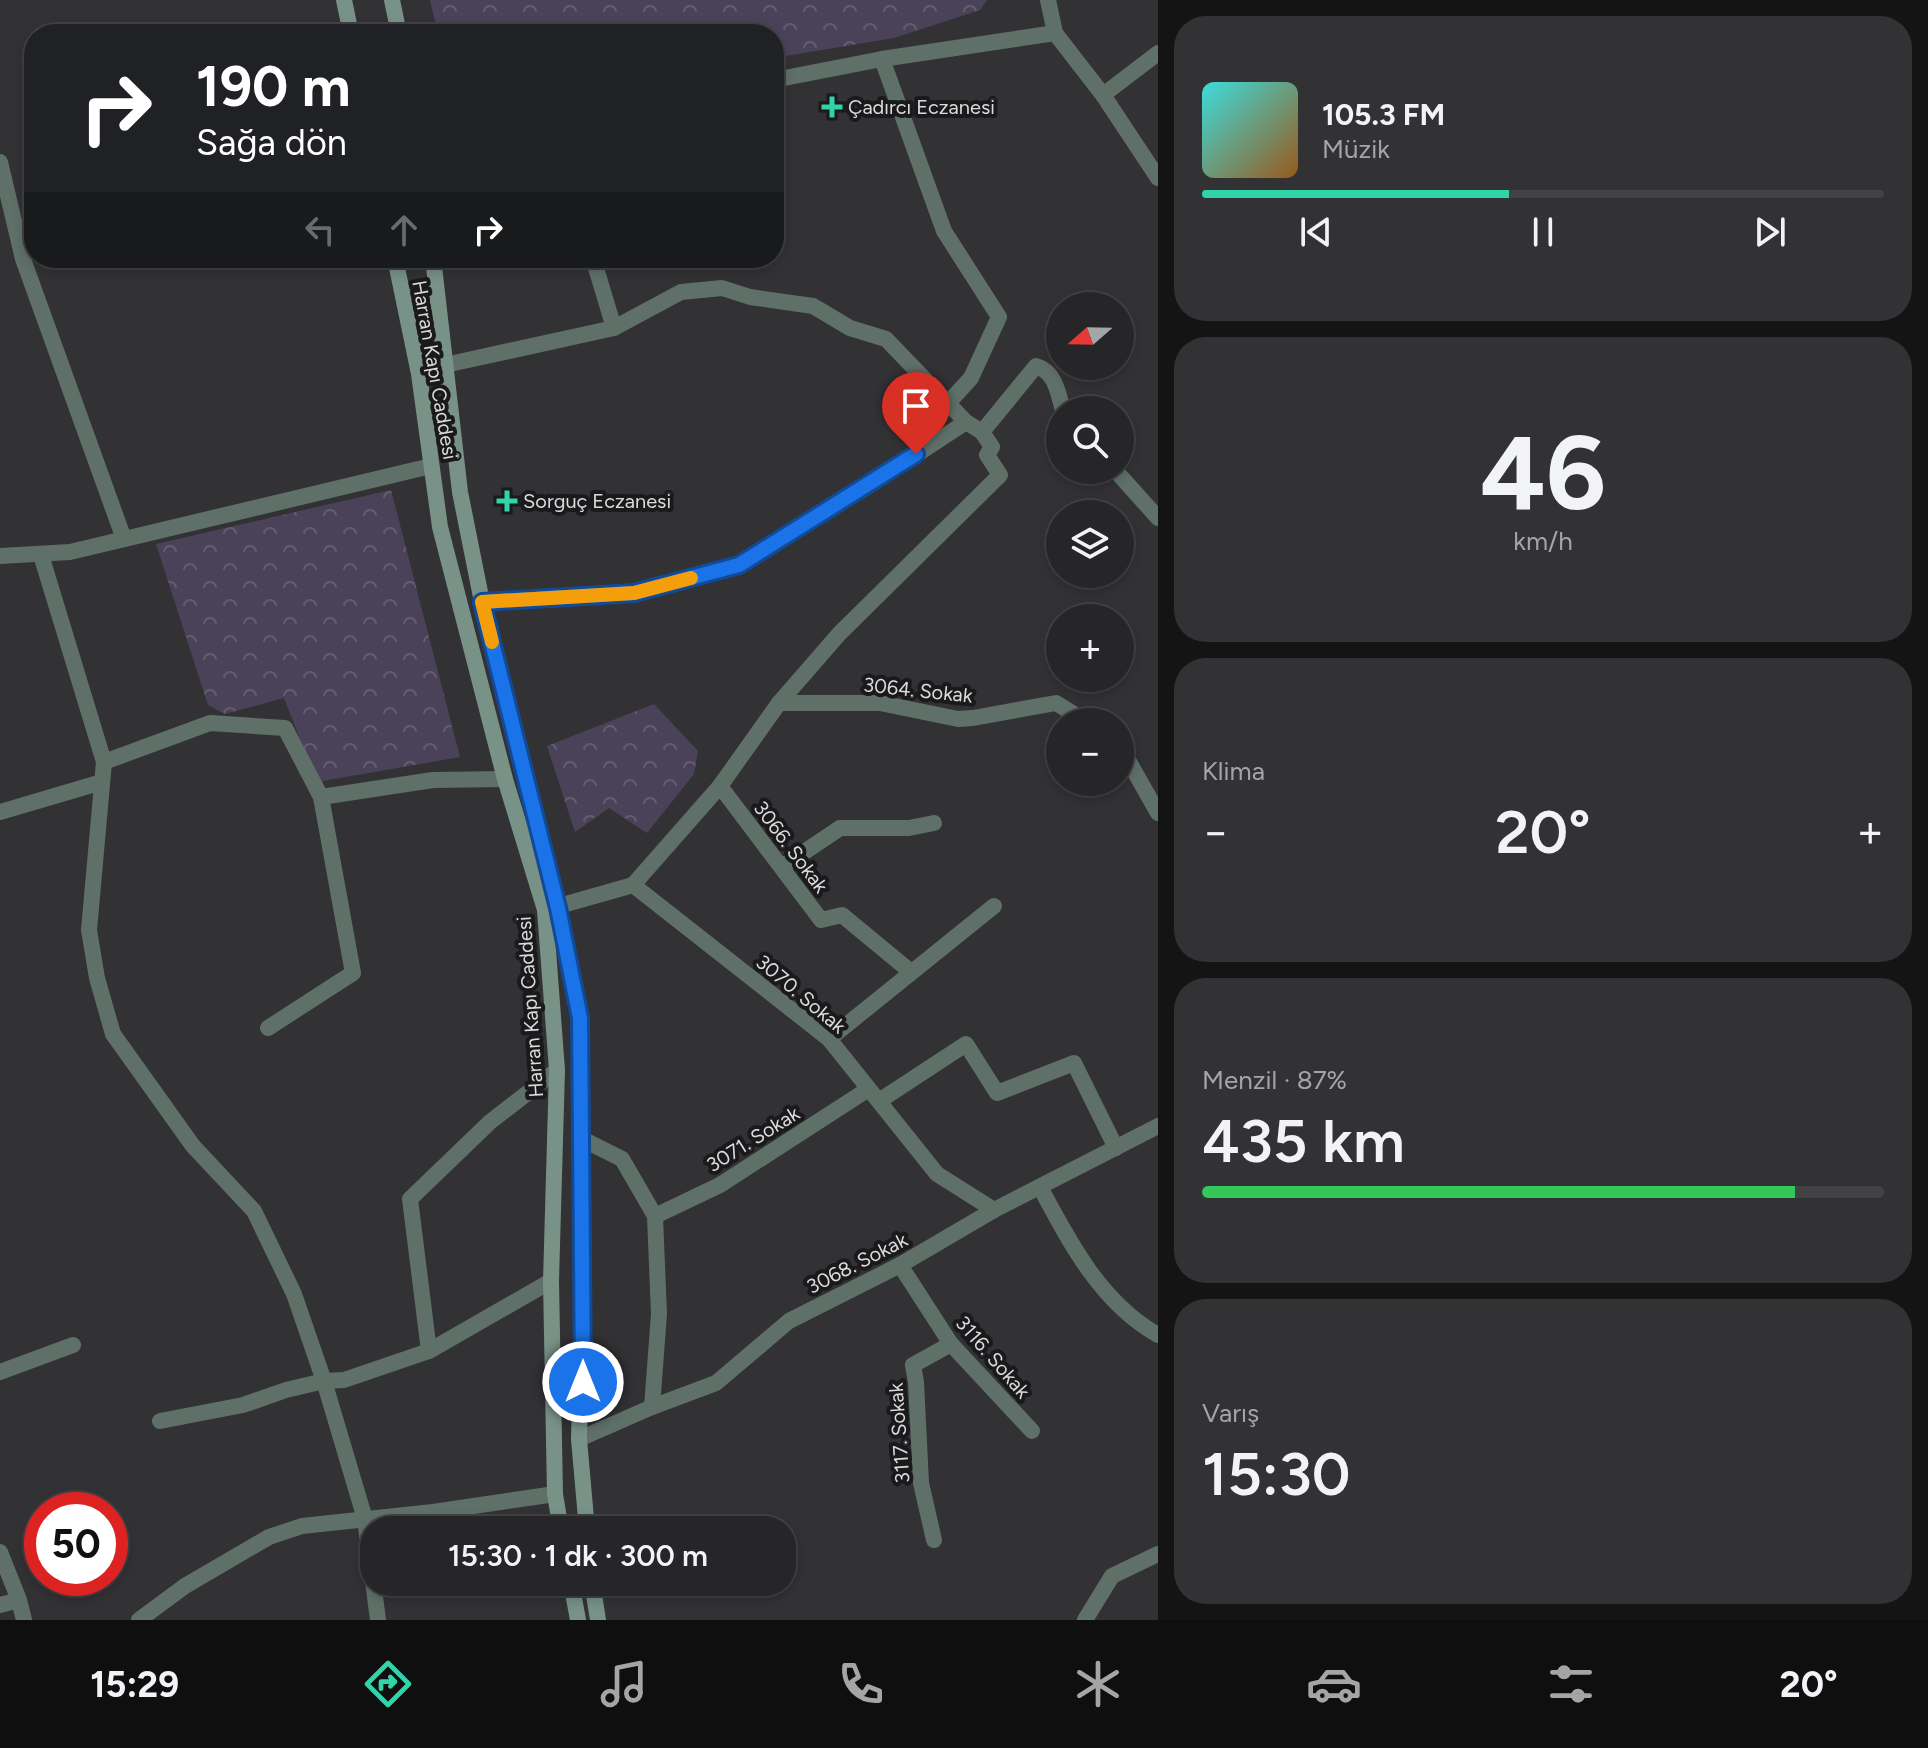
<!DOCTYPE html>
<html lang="tr">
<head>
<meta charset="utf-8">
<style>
	:root { --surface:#262527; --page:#323133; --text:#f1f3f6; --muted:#a4a5a7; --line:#424244; --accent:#31d4a9 }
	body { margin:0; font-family:Figtree,sans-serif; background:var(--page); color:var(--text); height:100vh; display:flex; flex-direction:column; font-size:30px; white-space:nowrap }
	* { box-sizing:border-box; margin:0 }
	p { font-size:26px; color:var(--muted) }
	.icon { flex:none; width:44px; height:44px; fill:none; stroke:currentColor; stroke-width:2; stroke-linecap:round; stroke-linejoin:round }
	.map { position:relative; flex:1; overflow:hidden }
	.drawer { display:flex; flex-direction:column; gap:16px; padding:16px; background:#151415; width:770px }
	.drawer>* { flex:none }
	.hud { position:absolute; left:24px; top:24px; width:760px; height:244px; border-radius:32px; box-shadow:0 4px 12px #0003,0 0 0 2px var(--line); background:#202124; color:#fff; overflow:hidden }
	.needle { width:52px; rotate:250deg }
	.controls { position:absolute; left:1046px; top:292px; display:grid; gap:16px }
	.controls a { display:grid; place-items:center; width:88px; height:88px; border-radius:50%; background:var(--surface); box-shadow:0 4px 12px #0003,0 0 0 2px var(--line); font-size:40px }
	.speed { position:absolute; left:24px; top:1492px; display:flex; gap:16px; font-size:40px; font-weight:700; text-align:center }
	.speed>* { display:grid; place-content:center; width:104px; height:104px; border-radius:50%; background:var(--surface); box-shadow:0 4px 12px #0003,0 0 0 2px var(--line); line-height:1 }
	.speed .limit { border:12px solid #d22; background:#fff; color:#111 }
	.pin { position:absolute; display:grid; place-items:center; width:68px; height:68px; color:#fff; margin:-82px -34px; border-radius:50% 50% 50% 0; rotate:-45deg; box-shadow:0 0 8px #0007 }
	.pin .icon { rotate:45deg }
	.me { position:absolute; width:88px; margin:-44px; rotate:0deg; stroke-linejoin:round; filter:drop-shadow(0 0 6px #0008) }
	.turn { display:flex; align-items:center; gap:28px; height:168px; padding:0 40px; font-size:36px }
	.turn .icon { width:104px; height:104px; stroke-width:2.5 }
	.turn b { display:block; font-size:56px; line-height:68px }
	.lanes { display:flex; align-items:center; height:76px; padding:0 40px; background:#0003; justify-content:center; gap:40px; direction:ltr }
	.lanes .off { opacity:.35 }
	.big { font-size:60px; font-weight:600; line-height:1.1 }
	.drawer .widget { flex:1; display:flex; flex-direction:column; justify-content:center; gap:12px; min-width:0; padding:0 28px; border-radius:32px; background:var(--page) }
	.drawer .dial { align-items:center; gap:0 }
	.dial b { font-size:104px; line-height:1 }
	.song { display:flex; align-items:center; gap:24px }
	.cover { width:96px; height:96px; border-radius:12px; background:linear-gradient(135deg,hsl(180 70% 55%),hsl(30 70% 35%)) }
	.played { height:8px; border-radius:4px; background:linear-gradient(90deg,var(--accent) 45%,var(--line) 45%) }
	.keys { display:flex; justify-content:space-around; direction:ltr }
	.heat { display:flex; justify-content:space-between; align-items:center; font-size:44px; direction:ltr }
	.charge { height:12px; border-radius:6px; background:linear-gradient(90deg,#34c759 87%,var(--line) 0) }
	.trip { position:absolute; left:360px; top:1516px; width:436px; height:80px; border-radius:32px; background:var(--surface); box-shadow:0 4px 12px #0003,0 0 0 2px var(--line); font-weight:600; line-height:80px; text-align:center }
	.tab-bar { display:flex; height:128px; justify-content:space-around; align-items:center; background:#0f0f10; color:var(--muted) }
	.tab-bar .icon { width:56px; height:56px }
	.tab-bar .on { color:var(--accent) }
	.tab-bar b { font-size:36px; color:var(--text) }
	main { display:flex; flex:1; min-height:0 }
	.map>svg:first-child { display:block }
	.park { fill:url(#park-crowns) }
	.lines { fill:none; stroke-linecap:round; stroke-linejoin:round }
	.pedestrian { stroke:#5f7069; stroke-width:16 }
	.minor { stroke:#5f7069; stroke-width:16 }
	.secondary { stroke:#789288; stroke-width:16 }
	.route-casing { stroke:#114b97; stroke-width:20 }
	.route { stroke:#1a73e8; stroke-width:14 }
	.slow { stroke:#f59e0b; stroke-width:14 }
	.poi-dot { fill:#31d4a9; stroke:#1a191b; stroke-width:3 }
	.labels { text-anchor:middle; stroke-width:8; stroke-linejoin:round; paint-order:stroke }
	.poi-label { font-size:20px; fill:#dbdbdc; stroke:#1a191b; text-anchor:start }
	.street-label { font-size:20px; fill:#dbdbdc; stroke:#1a191b }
</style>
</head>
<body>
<main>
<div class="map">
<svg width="1158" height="1620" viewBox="0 0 1158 1620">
	<defs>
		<pattern id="park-crowns" width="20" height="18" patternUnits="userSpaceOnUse" patternTransform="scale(2)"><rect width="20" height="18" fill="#4a4259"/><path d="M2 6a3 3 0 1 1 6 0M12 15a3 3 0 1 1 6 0" fill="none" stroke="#645d70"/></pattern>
	</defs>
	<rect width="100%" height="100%" fill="#323134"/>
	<g class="park">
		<polygon points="430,0 987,0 980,10 894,38 774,58 774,34 438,34"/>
		<polygon points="391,490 460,757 317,782 284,698 225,714 208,705 156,544"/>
		<polygon points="654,704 698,751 694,774 647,833 609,808 575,832 547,746"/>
	</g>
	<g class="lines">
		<polyline class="pedestrian" points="0,1605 19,1600"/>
		<g class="minor">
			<polyline points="1055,33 1103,95 1158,178"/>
			<polyline points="882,59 944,231 999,317 971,378 949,402"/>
			<polyline points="774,80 882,59 1055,33 1048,0"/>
			<polyline points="1103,95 1158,53"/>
			<polyline points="0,162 23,259 124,539"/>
			<polyline points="445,365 614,328 593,258"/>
			<path d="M982,432L1036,366C1056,372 1058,394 1063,410"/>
			<polyline points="1115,470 1158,518"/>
			<polyline points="41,555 104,762 89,930 97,978 113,1034 193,1146 254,1211 294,1294 324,1381 365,1519 378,1620"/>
			<polyline points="0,556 70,552 431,466"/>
			<polyline points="482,602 634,593 739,565 867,487 966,422 886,339 850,328 813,306 750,297 722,288 681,292 614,328"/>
			<polyline points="779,703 839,634 1000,475 987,455 992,447 982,432 966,422"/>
			<polyline points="1120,746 1158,813"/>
			<polyline points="104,762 210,723 285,728 321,797 433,780 505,779"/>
			<polyline points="720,786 821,920 842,915 911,972"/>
			<polyline points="0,812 102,782"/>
			<polyline points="782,867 840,828 909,828 934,823"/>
			<polyline points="633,885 720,786 779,703 880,703 958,719 973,718 1056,703 1087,722"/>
			<polyline points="545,910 633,885 829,1039 937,1174 994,1210"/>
			<polyline points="268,1028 353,973 321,797"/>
			<polyline points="829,1039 994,906"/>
			<polyline points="879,1101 966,1044 997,1093 1074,1063 1116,1148"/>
			<polyline points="582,1139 622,1159 655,1216 659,1314 652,1407"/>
			<path d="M1040,1187C1070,1243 1101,1303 1158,1335"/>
			<polyline points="655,1216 720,1185 867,1090"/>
			<polyline points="900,1265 951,1344 1032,1431"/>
			<polyline points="429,1351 410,1199 490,1122 557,1070"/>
			<polyline points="0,1372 73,1345"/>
			<polyline points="160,1421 243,1405 286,1390 324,1381 344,1380 429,1351 551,1281"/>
			<polyline points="579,1439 652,1407 716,1383 789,1321 900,1265 994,1210 1158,1126"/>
			<polyline points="934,1540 921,1483 916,1382 913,1365 951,1344"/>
			<polyline points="0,1552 19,1600 24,1620"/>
			<polyline points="139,1620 185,1586 269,1537 302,1526 433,1512 555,1494"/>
			<polyline points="1085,1620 1112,1576 1158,1554"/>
		</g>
		<g class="secondary">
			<polyline points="344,0 351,34"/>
			<polyline points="392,0 399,34"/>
			<polyline points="395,258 419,374 440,527 505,779 545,910 557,1070 551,1281 555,1494 561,1530"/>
			<polyline points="433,258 460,492 482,602 564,937 580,1018 583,1277 579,1439 587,1530"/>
			<polyline points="571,1582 578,1620"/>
			<polyline points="592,1582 598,1620"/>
		</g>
	</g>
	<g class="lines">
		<defs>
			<polyline id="route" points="583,1382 580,1018 558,908 482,602 634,593 739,565 916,454"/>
		</defs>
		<use href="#route" class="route-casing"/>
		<use href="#route" class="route"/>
		<polyline class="slow" points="492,642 482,602 634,593 691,578"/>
	</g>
	<g class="poi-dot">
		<path d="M828 95h8v8h8v8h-8v8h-8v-8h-8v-8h8z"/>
		<path d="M503 489h8v8h8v8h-8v8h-8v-8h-8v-8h8z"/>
	</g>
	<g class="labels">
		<g class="poi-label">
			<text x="848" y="114">Çadırcı Eczanesi</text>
			<text x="523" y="508">Sorguç Eczanesi</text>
		</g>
		<g class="street-label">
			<text transform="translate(435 370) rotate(80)" y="7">Harran Kapı Caddesi</text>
			<text transform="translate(918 690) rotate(6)" y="7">3064. Sokak</text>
			<text transform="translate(791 847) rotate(53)" y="7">3066. Sokak</text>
			<text transform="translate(801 994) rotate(40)" y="7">3070. Sokak</text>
			<text transform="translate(530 1007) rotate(-94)" y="7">Harran Kapı Caddesi</text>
			<text transform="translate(753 1139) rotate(-32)" y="7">3071. Sokak</text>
			<text transform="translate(857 1263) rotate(-27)" y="7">3068. Sokak</text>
			<text transform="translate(993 1357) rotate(49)" y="7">3116. Sokak</text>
			<text transform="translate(899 1433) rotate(-94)" y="7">3117. Sokak</text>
		</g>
	</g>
</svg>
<div class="controls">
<a><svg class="needle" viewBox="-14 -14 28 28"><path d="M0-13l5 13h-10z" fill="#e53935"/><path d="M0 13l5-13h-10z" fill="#a4a5a7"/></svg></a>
<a><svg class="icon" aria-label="search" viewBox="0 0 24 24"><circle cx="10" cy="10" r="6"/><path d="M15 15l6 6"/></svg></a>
<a><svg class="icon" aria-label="layers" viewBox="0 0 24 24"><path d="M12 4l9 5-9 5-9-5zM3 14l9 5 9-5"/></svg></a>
<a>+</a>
<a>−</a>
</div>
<div class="speed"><div class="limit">50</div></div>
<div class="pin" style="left:916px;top:454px;background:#d93025"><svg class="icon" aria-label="arrive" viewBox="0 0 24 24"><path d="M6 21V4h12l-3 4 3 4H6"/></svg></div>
<svg class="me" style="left:583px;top:1382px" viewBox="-20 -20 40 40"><circle r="17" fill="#1a73e8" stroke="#fff" stroke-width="3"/><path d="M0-11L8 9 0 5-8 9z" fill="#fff"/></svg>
<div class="trip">15:30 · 1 dk · 300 m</div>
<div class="hud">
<div class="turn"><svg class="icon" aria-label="right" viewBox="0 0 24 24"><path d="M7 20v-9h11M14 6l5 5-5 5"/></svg><div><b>190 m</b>Sağa dön</div></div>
<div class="lanes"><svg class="icon off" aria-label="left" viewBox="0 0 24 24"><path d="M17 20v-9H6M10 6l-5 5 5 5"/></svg><svg class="icon off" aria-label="ahead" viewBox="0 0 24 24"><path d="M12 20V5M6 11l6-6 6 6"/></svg><svg class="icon" aria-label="right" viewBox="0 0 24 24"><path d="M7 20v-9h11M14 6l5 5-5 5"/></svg></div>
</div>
</div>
<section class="drawer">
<div class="widget">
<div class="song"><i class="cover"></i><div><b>105.3 FM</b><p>Müzik</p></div></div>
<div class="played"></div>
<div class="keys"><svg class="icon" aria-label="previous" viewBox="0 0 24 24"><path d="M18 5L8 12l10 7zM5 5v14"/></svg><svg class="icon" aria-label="pause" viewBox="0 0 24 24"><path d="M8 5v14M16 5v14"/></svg><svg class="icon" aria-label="next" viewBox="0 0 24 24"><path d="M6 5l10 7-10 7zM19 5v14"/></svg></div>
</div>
<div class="widget dial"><b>46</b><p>km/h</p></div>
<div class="widget"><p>Klima</p>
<div class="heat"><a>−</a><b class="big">20°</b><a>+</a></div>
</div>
<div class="widget"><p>Menzil · 87%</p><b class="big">435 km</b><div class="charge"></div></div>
<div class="widget"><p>Varış</p><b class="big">15:30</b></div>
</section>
</main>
<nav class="tab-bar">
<b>15:29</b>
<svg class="icon on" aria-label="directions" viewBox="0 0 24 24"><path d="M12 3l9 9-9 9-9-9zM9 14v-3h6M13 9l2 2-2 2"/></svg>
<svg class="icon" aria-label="music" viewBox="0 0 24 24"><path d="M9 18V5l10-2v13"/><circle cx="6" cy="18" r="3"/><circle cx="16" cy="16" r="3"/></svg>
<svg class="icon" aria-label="phone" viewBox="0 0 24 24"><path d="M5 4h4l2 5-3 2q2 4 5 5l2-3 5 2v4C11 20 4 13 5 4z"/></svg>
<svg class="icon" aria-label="climate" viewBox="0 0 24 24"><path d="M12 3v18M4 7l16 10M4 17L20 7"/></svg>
<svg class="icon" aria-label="car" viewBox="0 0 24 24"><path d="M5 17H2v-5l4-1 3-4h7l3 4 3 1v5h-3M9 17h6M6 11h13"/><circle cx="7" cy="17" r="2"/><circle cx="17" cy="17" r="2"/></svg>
<svg class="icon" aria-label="filters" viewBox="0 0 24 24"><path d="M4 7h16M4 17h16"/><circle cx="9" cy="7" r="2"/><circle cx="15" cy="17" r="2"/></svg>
<b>20°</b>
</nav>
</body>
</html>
